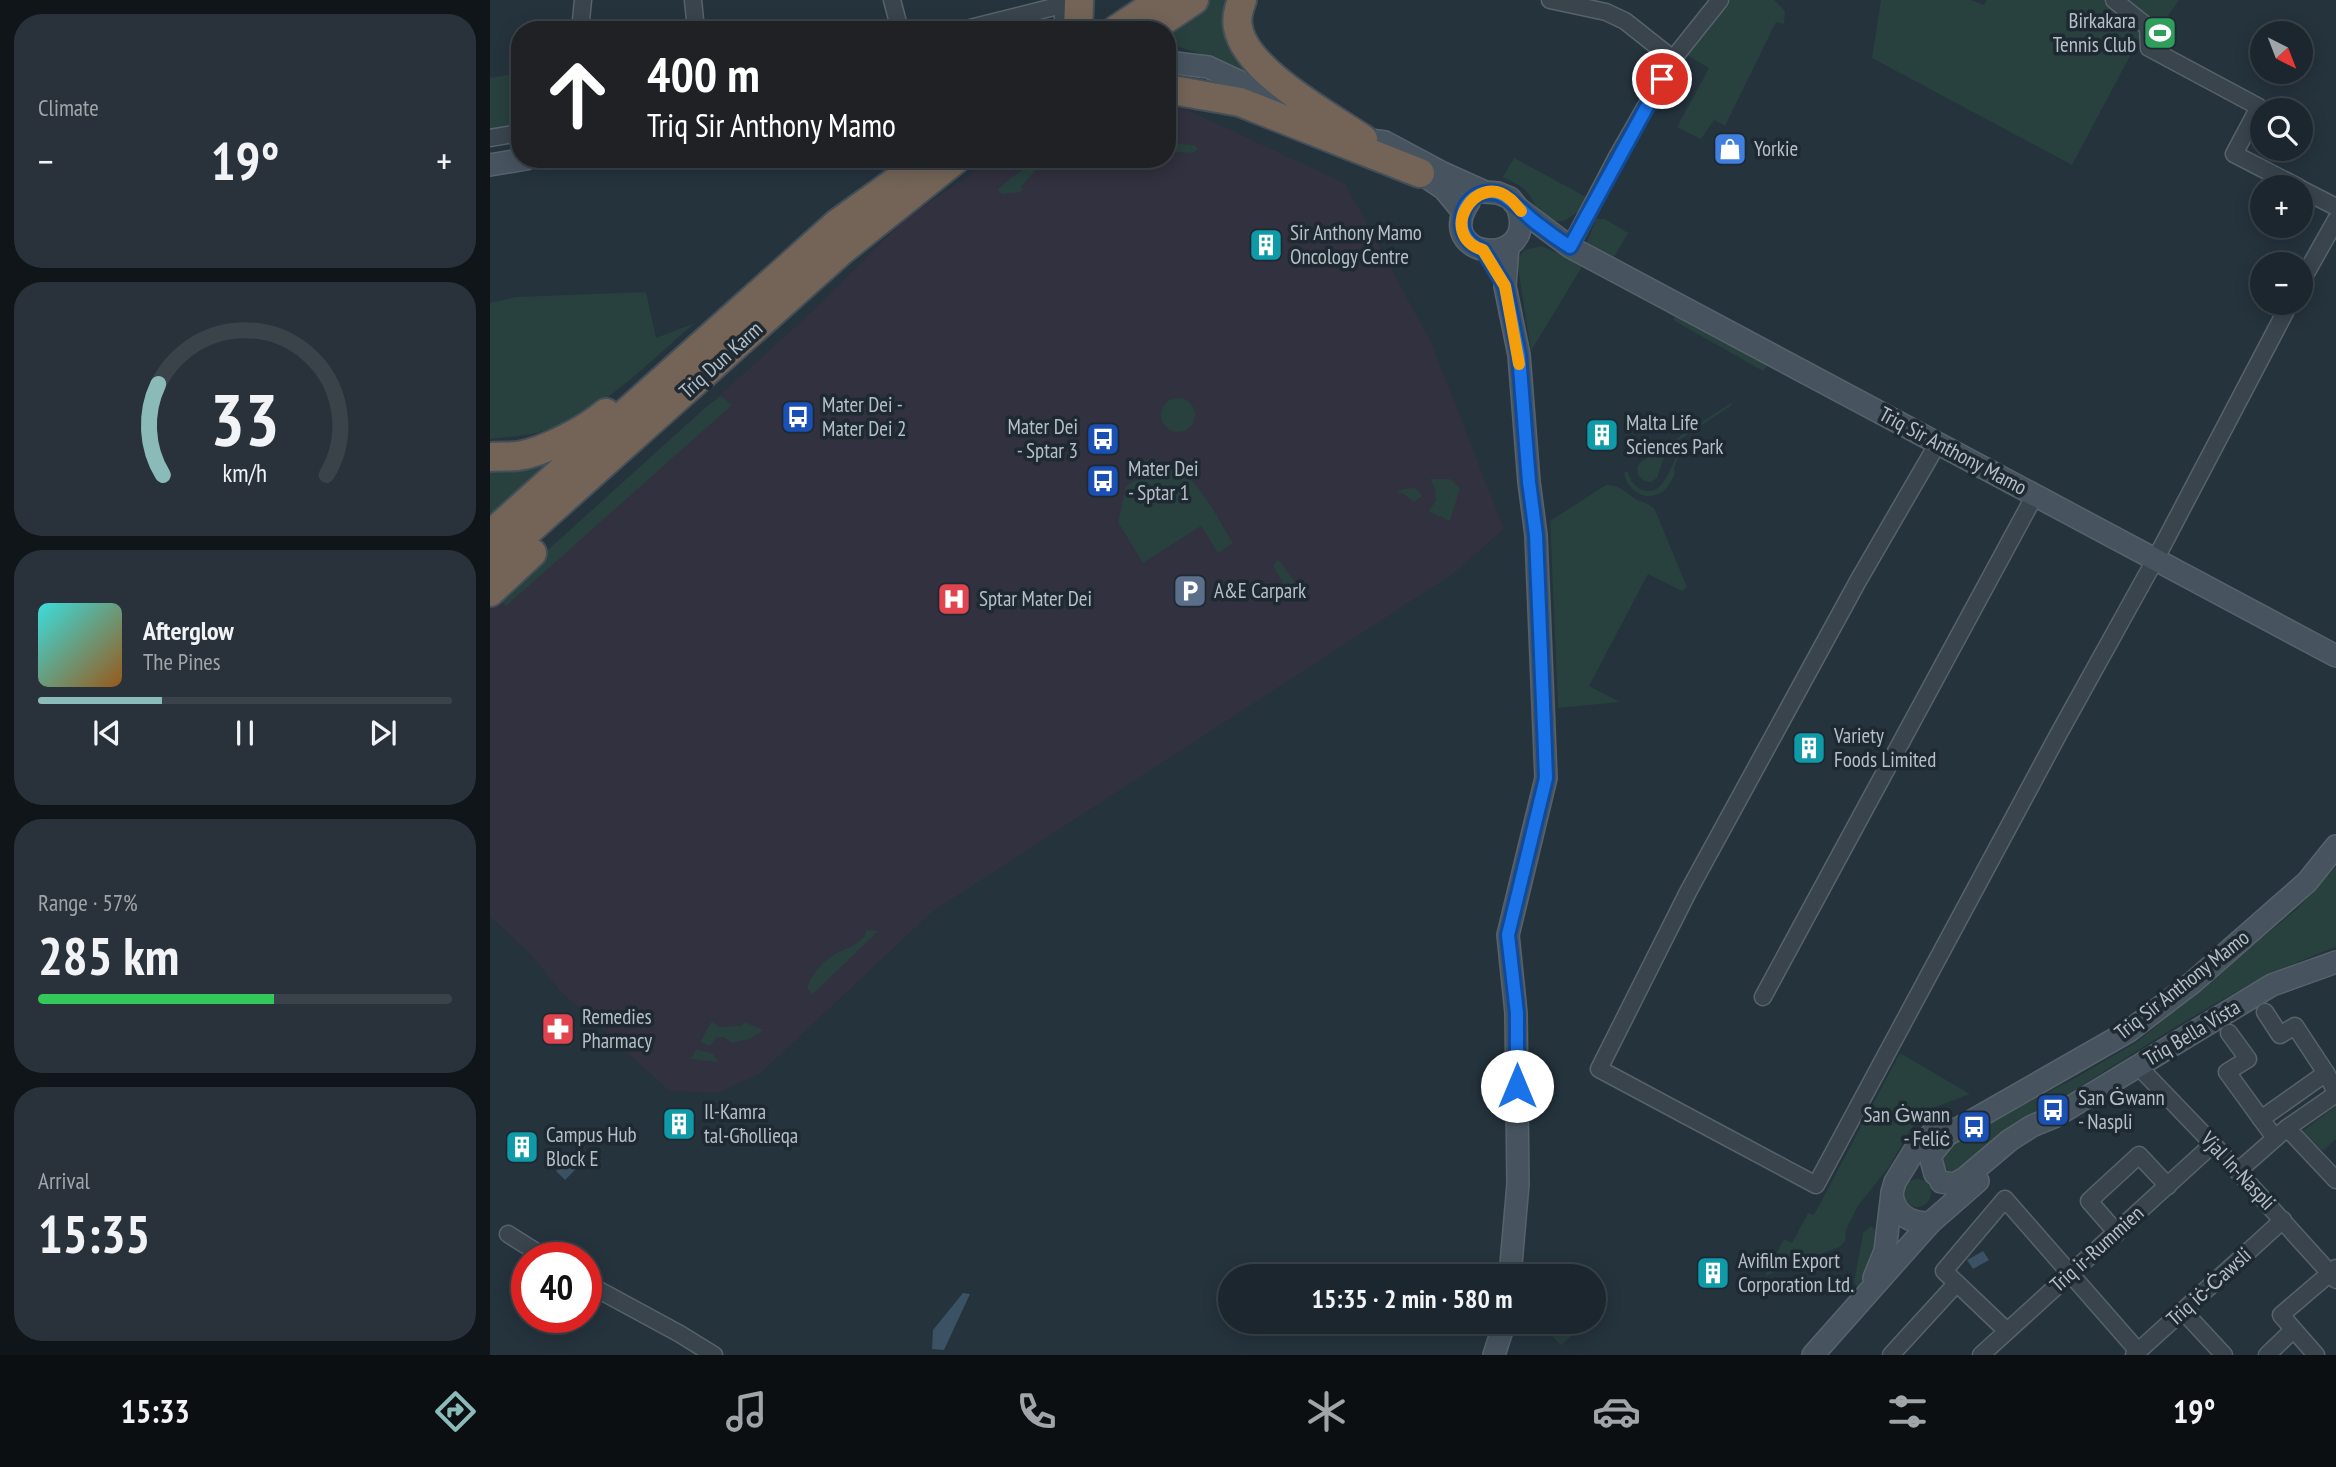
<!DOCTYPE html>
<html lang="en">
<head>
<meta charset="utf-8">
<style>
	:root { --surface:#1c262e; --page:#29323a; --text:#f1f3f6; --muted:#a0a5aa; --line:#3a434a; --accent:#8bbbb9 }
	body { margin:0; font-family:"PT Sans Narrow",sans-serif; background:var(--page); color:var(--text); height:100vh; display:flex; flex-direction:column; font-size:26px; white-space:nowrap }
	* { box-sizing:border-box; margin:0 }
	p { font-size:23px; color:var(--muted) }
	.icon { flex:none; width:38px; height:38px; fill:none; stroke:currentColor; stroke-width:2; stroke-linecap:round; stroke-linejoin:round }
	.map { position:relative; flex:1; overflow:hidden }
	.side { display:flex; flex-direction:column; gap:14px; padding:14px; background:#0f1519; width:490px }
	.side>* { flex:none }
	.hud { position:absolute; left:21px; top:21px; width:665px; height:147px; border-radius:28px; box-shadow:0 4px 18px #0003,0 0 0 2px var(--line); background:#202124; color:#fff; overflow:hidden }
	.needle { width:46px; rotate:138deg }
	.tools { position:absolute; left:1760px; top:21px; display:grid; gap:14px }
	.tools a { display:grid; place-items:center; width:63px; height:63px; border-radius:50%; background:var(--surface); box-shadow:0 4px 18px #0003,0 0 0 2px var(--line); font-size:35px }
	.speed { position:absolute; left:21px; top:1242px; display:flex; gap:14px; font-size:35px; font-weight:700; text-align:center }
	.speed>* { display:grid; place-content:center; width:91px; height:91px; border-radius:50%; background:var(--surface); box-shadow:0 4px 18px #0003,0 0 0 2px var(--line); line-height:1 }
	.speed .limit { border:10px solid #d22; background:#fff; color:#111 }
	.pin { position:absolute; display:grid; place-items:center; width:60px; height:60px; color:#fff; margin:-30px; border:4px solid #fff; border-radius:50%; box-shadow:0 2px 7px #0007 }
	.me { position:absolute; width:77px; margin:-38px; rotate:0deg; stroke-linejoin:round; filter:drop-shadow(0 0 5px #0008) }
	.turn { display:flex; align-items:center; gap:24px; height:147px; padding:0 21px; font-size:32px }
	.turn .icon { width:91px; height:91px; stroke-width:2.5 }
	.turn b { display:block; font-size:49px; line-height:60px }
	.big { font-size:52px; font-weight:700; line-height:1.1 }
	.side .tile { flex:1; display:flex; flex-direction:column; justify-content:center; gap:10px; min-width:0; padding:0 24px; border-radius:28px; background:var(--page) }
	.side .dial { align-items:center; gap:0 }
	.dial svg { height:182px; overflow:visible; fill:none; stroke:var(--line); stroke-width:7; stroke-linecap:round; text-anchor:middle }
	.dial text { fill:var(--text); stroke:none }
	.song { display:flex; align-items:center; gap:21px }
	.cover { width:84px; height:84px; border-radius:10px; background:linear-gradient(135deg,hsl(180 70% 55%),hsl(30 70% 35%)) }
	.played { height:7px; border-radius:4px; background:linear-gradient(90deg,var(--accent) 30%,var(--line) 30%) }
	.keys { display:flex; justify-content:space-around; direction:ltr }
	.heat { display:flex; justify-content:space-between; align-items:center; font-size:38px; direction:ltr }
	.charge { height:10px; border-radius:5px; background:linear-gradient(90deg,#34c759 57%,var(--line) 0) }
	.trip { position:absolute; left:728px; top:1264px; width:388px; height:70px; border-radius:35px; background:var(--surface); box-shadow:0 4px 18px #0003,0 0 0 2px var(--line); font-weight:700; line-height:70px; text-align:center }
	.dock { display:flex; height:112px; justify-content:space-around; align-items:center; background:#0b0f12; color:var(--muted) }
	.dock .icon { width:49px; height:49px }
	.dock .current { color:var(--accent) }
	.dock b { font-size:32px; color:var(--text) }
	main { display:flex; flex:1; min-height:0 }
	.map>svg:first-child { display:block }
	.medical { fill:#31313f }
	.green { fill:#28403e }
	.water { fill:#3a5264 }
	.lines { fill:none; stroke-linecap:round; stroke-linejoin:round }
	.street-casing { stroke:#57626b; stroke-width:19 }
	.secondary-casing { stroke:#57626b; stroke-width:24 }
	.highway-casing { stroke:#444f58; stroke-width:32 }
	.street { stroke:#39444d; stroke-width:16 }
	.secondary { stroke:#475460; stroke-width:21 }
	.highway { stroke:#736457; stroke-width:28 }
	.route-casing { stroke:#114b97; stroke-width:18 }
	.route { stroke:#1a73e8; stroke-width:12 }
	.slow { stroke:#f59e0b; stroke-width:12 }
	.labels { text-anchor:middle; stroke-width:7; stroke-linejoin:round; paint-order:stroke }
	.poi-label { font-size:21px; fill:#b5bfc8; stroke:#1e2932; text-anchor:start }
	.street-label { font-size:21px; fill:#b5bfc8; stroke:#1e2932 }
</style>
</head>
<body>
<main>
<section class="side">
<div class="tile"><p>Climate</p>
<div class="heat"><a>−</a><b class="big">19°</b><a>+</a></div>
</div>
<div class="tile dial"><svg viewBox="0 0 100 80">
<path d="M14 69A42 42 0 1 1 86 69"/>
<path d="M14 69A42 42 0 0 1 12 29" stroke="#8bbbb9"/>
<text x="50" y="56" font-size="32" font-weight="700">33</text>
<text x="50" y="72" font-size="11">km/h</text>
</svg></div>
<div class="tile">
<div class="song"><i class="cover"></i><div><b>Afterglow</b><p>The Pines</p></div></div>
<div class="played"></div>
<div class="keys"><svg class="icon" aria-label="previous" viewBox="0 0 24 24"><path d="M18 5L8 12l10 7zM5 5v14"/></svg><svg class="icon" aria-label="pause" viewBox="0 0 24 24"><path d="M8 5v14M16 5v14"/></svg><svg class="icon" aria-label="next" viewBox="0 0 24 24"><path d="M6 5l10 7-10 7zM19 5v14"/></svg></div>
</div>
<div class="tile"><p>Range · 57%</p><b class="big">285 km</b><div class="charge"></div></div>
<div class="tile"><p>Arrival</p><b class="big">15:35</b></div>
</section>
<div class="map">
<svg width="1846" height="1355" viewBox="0 0 1846 1355">
	<rect width="100%" height="100%" fill="#25333d"/>
	<polygon class="medical" points="677,106 689,106 855,183 941,342 1014,529 963,574 442,912 271,1073 228,1093 179,1091 70,991 44,958 0,916 0,603 328,306 416,218 503,159 677,159"/>
	<g class="green">
		<polygon points="720,0 746,0 789,87 738,63 677,43 677,30"/>
		<polygon points="1240,0 1284,0 1295,11 1294,24 1286,22 1235,126 1224,120 1211,139 1187,127 1219,68 1197,55"/>
		<polygon points="1391,0 1481,0 1494,5 1497,0 1689,0 1668,30 1659,26 1649,39 1582,165 1382,58"/>
		<polygon points="30,73 30,125 0,132 0,78"/>
		<polygon points="677,143 704,145 708,149 703,153 677,151"/>
		<path d="M1024,158L1100,199C1083,216 1071,233 1050,211C1044,205 1042,197 1037,192C1031,185 1021,181 1013,177Z"/>
		<polygon points="551,159 555,159 531,187 533,190 530,192 512,194 507,190 522,177"/>
		<polygon points="1106,219 1115,219 1138,233 1123,259 1096,245"/>
		<polygon points="1052,246 1093,265 1041,351 1027,261 1034,250"/>
		<path d="M156,292L166,338L205,323C162,359 121,403 68,426C47,435 23,437 0,439V303L26,297Z"/>
		<polygon points="1188,311 1276,362 1278,365 1273,371 1183,320"/>
		<polygon points="231,396 242,405 16,606 7,596 216,407"/>
		<circle cx="688" cy="415" r="17"/>
		<polygon points="1241,403 1242,405 1183,444 1173,460 1167,478 1161,482 1154,481 1148,475 1147,467 1152,461"/>
		<polygon points="98,435 0,522 0,463"/>
		<path d="M1190,451L1184,468L1185,474C1181,481 1178,488 1172,492C1155,503 1137,490 1134,473L1138,471C1139,478 1143,485 1150,489C1175,500 1179,465 1190,451Z"/>
		<path d="M658,459C703,462 722,510 743,543L728,553L711,526L653,563L628,522L636,486L653,475L648,465Z"/>
		<polygon points="940,479 960,479 970,488 960,521 938,511 946,501 945,488"/>
		<path d="M1116,485C1129,485 1131,489 1141,496C1150,503 1158,501 1165,510L1197,587L1192,591L1158,574L1099,686L1130,702L1068,708L1060,521Z"/>
		<polygon points="925,488 931,494 931,497 924,502 912,493 906,492 913,489"/>
		<polygon points="788,559 806,584 797,590 783,566"/>
		<path d="M1846,867V947C1763,977 1695,1021 1621,1067C1570,1100 1518,1131 1474,1173L1459,1172L1451,1161L1457,1143L1578,1082L1647,1042L1807,909Z"/>
		<path d="M377,930L388,931L322,995L317,987C322,975 331,963 342,956C354,948 372,946 377,930Z"/>
		<polygon points="222,1021 229,1027 251,1026 254,1022 274,1030 259,1039 242,1043 233,1037 226,1038 220,1046 210,1042"/>
		<polygon points="206,1049 223,1054 228,1062 201,1059"/>
		<polygon points="1410,1053 1480,1094 1443,1108 1420,1130 1399,1167 1367,1207 1356,1230 1355,1241 1349,1247 1275,1276 1294,1239 1302,1243 1318,1213 1324,1215"/>
		<polygon points="1846,1106 1846,1139 1833,1151 1813,1131"/>
		<circle cx="1427" cy="1193" r="14"/>
		<path d="M1381,1226L1385,1230C1385,1250 1383,1273 1368,1287L1364,1283L1373,1233Z"/>
		<polygon points="1047,1321 1098,1321 1071,1345"/>
	</g>
	<g class="water">
		<polygon points="88,1150 96,1159 75,1180 66,1171"/>
		<polygon points="1493,1251 1499,1260 1483,1269 1477,1260"/>
		<polygon points="473,1293 480,1294 454,1350 442,1349 443,1330"/>
	</g>
	<g class="lines">
		<defs>
			<g id="street">
				<polyline points="203,0 206,30"/>
				<polyline points="402,0 410,30"/>
				<polyline points="1060,0 1116,12 1135,21 1183,59"/>
				<polyline points="1624,0 1658,27 1659,48 1769,107 1744,154 1808,187"/>
				<polyline points="90,30 93,0"/>
				<polyline points="472,30 592,0"/>
				<polyline points="573,30 573,5"/>
				<polyline points="0,138 30,133"/>
				<polyline points="1811,189 1846,207"/>
				<polyline points="1080,247 1127,157 1183,59 1230,0"/>
				<polyline points="1811,282 1846,220"/>
				<polyline points="1448,443 1368,581 1198,892 1109,1069 1326,1185 1568,735 1665,560 1800,303"/>
				<polyline points="1273,997 1545,495"/>
				<polyline points="1775,1012 1790,1035 1805,1026 1836,1073 1846,1092"/>
				<polyline points="1739,1033 1758,1059 1737,1072 1785,1138"/>
				<polyline points="1647,1065 1723,1144 1846,1280"/>
				<polyline points="1771,1119 1836,1073"/>
				<polyline points="1797,1128 1846,1180"/>
				<polyline points="1748,1171 1797,1128 1846,1094"/>
				<polyline points="1627,1233 1599,1201 1649,1155 1678,1186"/>
				<polyline points="18,1234 56,1258"/>
				<polyline points="96,1283 190,1334 224,1355"/>
				<polyline points="1693,1311 1734,1355"/>
				<polyline points="1517,1331 1454,1271 1515,1199 1648,1351"/>
				<polyline points="1401,1355 1466,1284"/>
				<polyline points="1491,1355 1723,1144"/>
				<polyline points="1644,1355 1793,1220"/>
				<polyline points="1777,1355 1803,1330"/>
				<polyline points="1826,1355 1791,1315 1846,1268"/>
			</g>
			<g id="secondary">
				<polyline points="677,62 718,67 815,112"/>
				<polyline points="873,139 895,142 953,173 995,192 1008,193 1020,198 1028,208 1080,247 1846,656"/>
				<polyline points="0,165 36,159"/>
				<polyline points="933,175 954,189 973,212"/>
				<path d="M979,202C941,259 1048,271 1028,208"/>
				<polyline points="1018,246 1015,286 1029,355 1039,482 1046,535 1056,778 1018,935 1026,1013 1028,1184 1020,1276"/>
				<polyline points="1445,1174 1440,1156 1457,1135 1639,1031 1702,983 1817,882 1846,846"/>
				<polyline points="1451,1182 1464,1184 1475,1178 1520,1140 1542,1126 1564,1117 1782,985 1846,962"/>
				<path d="M1402,1193C1404,1215 1420,1223 1440,1223"/>
				<polyline points="1384,1278 1395,1251 1402,1193 1405,1182 1426,1148 1453,1124"/>
				<polyline points="1004,1355 1015,1321"/>
				<polyline points="1323,1355 1440,1223 1488,1181"/>
			</g>
			<g id="highway">
				<path d="M752,0C749,8 746,19 748,27C754,70 839,116 873,139"/>
				<polyline points="588,30 589,2"/>
				<polyline points="626,30 671,0"/>
				<polyline points="659,30 704,0"/>
				<polyline points="677,89 750,102 930,173"/>
				<path d="M0,457C9,456 19,457 28,456C54,452 96,430 116,413"/>
				<polyline points="0,535 348,223 437,159"/>
				<polyline points="0,565 351,251 466,159"/>
				<polyline points="0,592 42,553"/>
			</g>
		</defs>
		<use href="#street" class="street-casing"/>
		<use href="#secondary" class="secondary-casing"/>
		<use href="#highway" class="highway-casing"/>
		<use href="#street" class="street"/>
		<use href="#secondary" class="secondary"/>
		<use href="#highway" class="highway"/>
	</g>
	<g class="lines">
		<defs>
			<path id="route" d="M1027,1086V1013L1018,935L1056,778L1055,751L1046,535L1039,482L1029,355L1015,286L993,250C957,238 970,186 1007,193C1019,195 1037,217 1049,225C1059,233 1069,240 1080,247L1172,79"/>
		</defs>
		<use href="#route" class="route-casing"/>
		<use href="#route" class="route"/>
		<path class="slow" d="M1029,364L1015,286L993,250C946,235 986,170 1020,199C1024,202 1027,207 1031,211"/>
	</g>
	<defs>
		<symbol id="stadium-square" viewBox="-11 -11 22 22"><rect x="-9" y="-9" width="18" height="18" rx="4" fill="#2e9e5b" stroke="#1e2932"/><path d="M0-5a6.5 5 0 1 0 0 10a6.5 5 0 1 0 0-10ZM-3.5-1.8h7v3.6h-7Z" fill="#fff"/></symbol>
		<symbol id="shop-square" viewBox="-11 -11 22 22"><rect x="-9" y="-9" width="18" height="18" rx="4" fill="#3f7fe0" stroke="#1e2932"/><path d="M-5-2.5h2.3a2.7 3.5 0 0 1 5.4 0H5L5.5 6h-11ZM-1.5-2.5h3a1.5 2.3 0 0 0-3 0Z" fill="#fff"/></symbol>
		<symbol id="building-square" viewBox="-11 -11 22 22"><rect x="-9" y="-9" width="18" height="18" rx="4" fill="#0f9aa8" stroke="#1e2932"/><path d="M-4-6H4V6H1V3H-1V6H-4ZM-2.5-4.3h1.7v1.8h-1.7ZM.8-4.3h1.7v1.8H.8ZM-2.5-1h1.7V.8h-1.7ZM.8-1h1.7V.8H.8Z" fill="#fff"/></symbol>
		<symbol id="bus-square" viewBox="-11 -11 22 22"><rect x="-9" y="-9" width="18" height="18" rx="4" fill="#1a4fb4" stroke="#1e2932"/><path d="M-5-6H5V4H4V6H2V4H-2V6H-4V4H-5ZM-3.5-4V0h7V-4ZM-3.5 1.2v1.5H-2V1.2ZM2 1.2v1.5H3.5V1.2Z" fill="#fff"/></symbol>
		<symbol id="parking-square" viewBox="-11 -11 22 22"><rect x="-9" y="-9" width="18" height="18" rx="4" fill="#5c6f8a" stroke="#1e2932"/><path d="M-3.5-5.5H1a3.5 3.5 0 0 1 0 7H-1V5.5H-3.5ZM-1-3.4V-.6H.8a1.4 1.4 0 0 0 0-2.8Z" fill="#fff"/></symbol>
		<symbol id="hospital-square" viewBox="-11 -11 22 22"><rect x="-9" y="-9" width="18" height="18" rx="4" fill="#e0444e" stroke="#1e2932"/><path d="M-5-5h3v3.5h4V-5h3V5h-3V1.5h-4V5h-3Z" fill="#fff"/></symbol>
		<symbol id="pharmacy-square" viewBox="-11 -11 22 22"><rect x="-9" y="-9" width="18" height="18" rx="4" fill="#e0444e" stroke="#1e2932"/><path d="M-2-6h4v4h4v4h-4v4h-4v-4h-4v-4h4Z" fill="#fff"/></symbol>
	</defs>
	<g fill-rule="evenodd">
		<use href="#stadium-square" x="1651" y="14" width="38" height="38"/>
		<use href="#shop-square" x="1221" y="130" width="38" height="38"/>
		<use href="#building-square" x="757" y="226" width="38" height="38"/>
		<use href="#bus-square" x="289" y="398" width="38" height="38"/>
		<use href="#building-square" x="1093" y="416" width="38" height="38"/>
		<use href="#bus-square" x="594" y="420" width="38" height="38"/>
		<use href="#bus-square" x="594" y="462" width="38" height="38"/>
		<use href="#parking-square" x="681" y="572" width="38" height="38"/>
		<use href="#hospital-square" x="445" y="580" width="38" height="38"/>
		<use href="#building-square" x="1300" y="729" width="38" height="38"/>
		<use href="#pharmacy-square" x="49" y="1010" width="38" height="38"/>
		<use href="#bus-square" x="1544" y="1091" width="38" height="38"/>
		<use href="#building-square" x="170" y="1105" width="38" height="38"/>
		<use href="#bus-square" x="1465" y="1108" width="38" height="38"/>
		<use href="#building-square" x="13" y="1128" width="38" height="38"/>
		<use href="#building-square" x="1204" y="1254" width="38" height="38"/>
	</g>
	<g class="labels">
		<g class="poi-label">
			<text x="1646" y="28" text-anchor="end">Birkakara<tspan x="1646" dy="24">Tennis Club</tspan></text>
			<text x="1264" y="156">Yorkie</text>
			<text x="800" y="240">Sir Anthony Mamo<tspan x="800" dy="24">Oncology Centre</tspan></text>
			<text x="332" y="412">Mater Dei -<tspan x="332" dy="24">Mater Dei 2</tspan></text>
			<text x="1136" y="430">Malta Life<tspan x="1136" dy="24">Sciences Park</tspan></text>
			<text x="588" y="434" text-anchor="end">Mater Dei<tspan x="588" dy="24">- Sptar 3</tspan></text>
			<text x="638" y="476">Mater Dei<tspan x="638" dy="24">- Sptar 1</tspan></text>
			<text x="724" y="598">A&amp;E Carpark</text>
			<text x="489" y="606">Sptar Mater Dei</text>
			<text x="1344" y="743">Variety<tspan x="1344" dy="24">Foods Limited</tspan></text>
			<text x="92" y="1024">Remedies<tspan x="92" dy="24">Pharmacy</tspan></text>
			<text x="1588" y="1105">San Ġwann<tspan x="1588" dy="24">- Naspli</tspan></text>
			<text x="214" y="1119">Il-Kamra<tspan x="214" dy="24">tal-Għollieqa</tspan></text>
			<text x="1460" y="1122" text-anchor="end">San Ġwann<tspan x="1460" dy="24">- Feliċ</tspan></text>
			<text x="56" y="1142">Campus Hub<tspan x="56" dy="24">Block E</tspan></text>
			<text x="1248" y="1268">Avifilm Export<tspan x="1248" dy="24">Corporation Ltd.</tspan></text>
		</g>
		<g class="street-label">
			<text transform="translate(231 360) rotate(-42)" y="7">Triq Dun Karm</text>
			<text transform="translate(1463 451) rotate(28)" y="7">Triq Sir Anthony Mamo</text>
			<text transform="translate(1692 985) rotate(-38)" y="7">Triq Sir Anthony Mamo</text>
			<text transform="translate(1702 1033) rotate(-31)" y="7">Triq Bella Vista</text>
			<text transform="translate(1748 1171) rotate(47)" y="7">Vjal In-Naspli</text>
			<text transform="translate(1607 1249) rotate(-42)" y="7">Triq ir-Rummien</text>
			<text transform="translate(1719 1287) rotate(-42)" y="7">Triq iċ-Ċawsli</text>
		</g>
	</g>
</svg>
<div class="tools">
<a><svg class="needle" viewBox="-14 -14 28 28"><path d="M0-13l5 13h-10z" fill="#e53935"/><path d="M0 13l5-13h-10z" fill="#a0a5aa"/></svg></a>
<a><svg class="icon" aria-label="search" viewBox="0 0 24 24"><circle cx="10" cy="10" r="6"/><path d="M15 15l6 6"/></svg></a>
<a>+</a>
<a>−</a>
</div>
<div class="speed"><div class="limit">40</div></div>
<div class="pin" style="left:1172px;top:79px;background:#d93025"><svg class="icon" aria-label="arrive" viewBox="0 0 24 24"><path d="M6 21V4h12l-3 4 3 4H6"/></svg></div>
<svg class="me" style="left:1027px;top:1086px" viewBox="-20 -20 40 40"><circle r="19" fill="#fff"/><path d="M0-13L10 11 0 6-10 11z" fill="#1a73e8"/></svg>
<div class="trip">15:35 · 2 min · 580 m</div>
<div class="hud">
<div class="turn"><svg class="icon" aria-label="ahead" viewBox="0 0 24 24"><path d="M12 20V5M6 11l6-6 6 6"/></svg><div><b>400 m</b>Triq Sir Anthony Mamo</div></div>
</div>
</div>
</main>
<nav class="dock">
<b>15:33</b>
<svg class="icon current" aria-label="directions" viewBox="0 0 24 24"><path d="M12 3l9 9-9 9-9-9zM9 14v-3h6M13 9l2 2-2 2"/></svg>
<svg class="icon" aria-label="music" viewBox="0 0 24 24"><path d="M9 18V5l10-2v13"/><circle cx="6" cy="18" r="3"/><circle cx="16" cy="16" r="3"/></svg>
<svg class="icon" aria-label="phone" viewBox="0 0 24 24"><path d="M5 4h4l2 5-3 2q2 4 5 5l2-3 5 2v4C11 20 4 13 5 4z"/></svg>
<svg class="icon" aria-label="climate" viewBox="0 0 24 24"><path d="M12 3v18M4 7l16 10M4 17L20 7"/></svg>
<svg class="icon" aria-label="car" viewBox="0 0 24 24"><path d="M5 17H2v-5l4-1 3-4h7l3 4 3 1v5h-3M9 17h6M6 11h13"/><circle cx="7" cy="17" r="2"/><circle cx="17" cy="17" r="2"/></svg>
<svg class="icon" aria-label="filters" viewBox="0 0 24 24"><path d="M4 7h16M4 17h16"/><circle cx="9" cy="7" r="2"/><circle cx="15" cy="17" r="2"/></svg>
<b>19°</b>
</nav>
</body>
</html>
